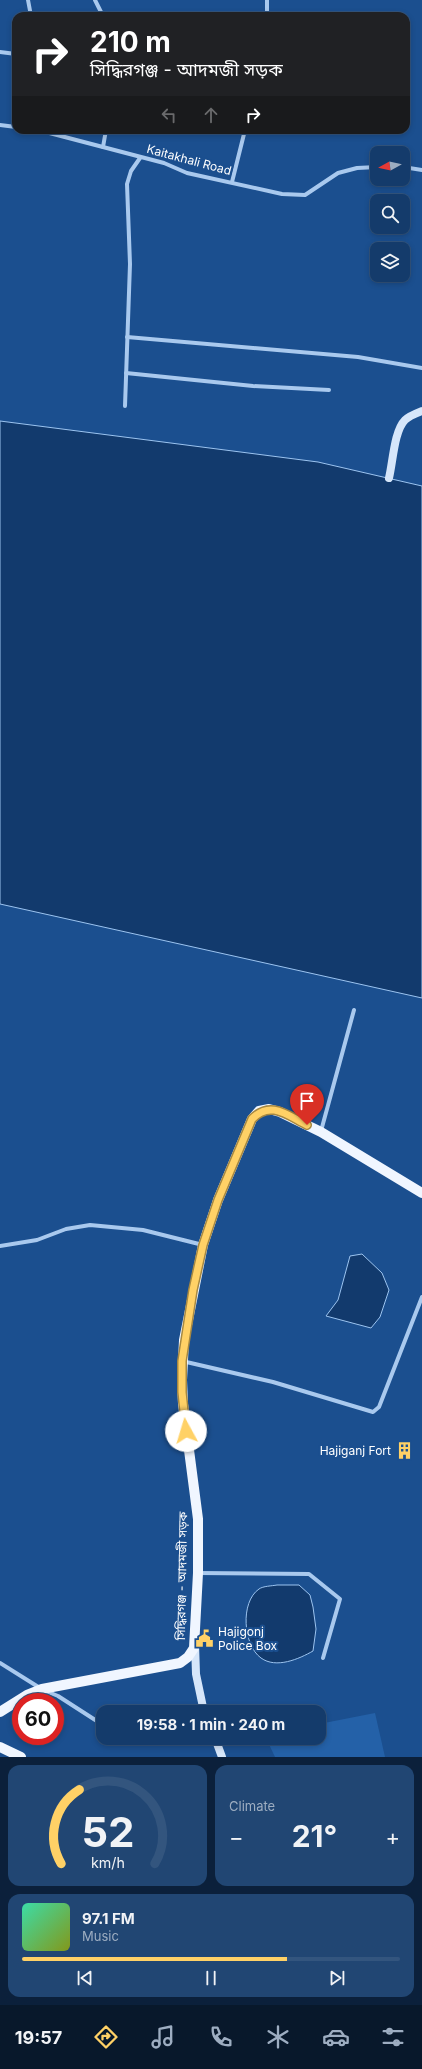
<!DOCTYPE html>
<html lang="en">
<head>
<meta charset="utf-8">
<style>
	:root { --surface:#143b6b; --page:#214673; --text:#f1f3f6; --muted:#9dadc1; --line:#33557e; --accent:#ffd166 }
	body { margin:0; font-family:Inter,"Noto Sans Bengali",sans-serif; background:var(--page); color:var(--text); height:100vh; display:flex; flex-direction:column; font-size:15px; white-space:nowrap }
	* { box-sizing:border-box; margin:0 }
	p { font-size:13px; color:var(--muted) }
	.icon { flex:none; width:22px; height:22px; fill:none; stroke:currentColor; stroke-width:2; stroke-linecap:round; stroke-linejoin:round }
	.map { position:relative; height:1757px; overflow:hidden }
	.drawer { display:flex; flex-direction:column; gap:8px; padding:8px; background:#0b203b; flex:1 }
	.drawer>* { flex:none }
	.banner { position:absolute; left:12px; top:12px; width:398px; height:122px; border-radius:12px; box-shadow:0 2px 6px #0003,0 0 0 1px var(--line); background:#202124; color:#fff; overflow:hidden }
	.needle { width:26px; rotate:262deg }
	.tools { position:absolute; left:370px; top:146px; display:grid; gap:8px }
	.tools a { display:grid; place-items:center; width:40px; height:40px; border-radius:8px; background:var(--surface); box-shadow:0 2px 6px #0003,0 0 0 1px var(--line); font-size:20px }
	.speed { position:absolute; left:12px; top:1693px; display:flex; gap:8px; font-size:20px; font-weight:700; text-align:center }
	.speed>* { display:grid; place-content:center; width:52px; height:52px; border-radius:50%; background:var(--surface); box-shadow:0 2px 6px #0003,0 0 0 1px var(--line); line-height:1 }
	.speed .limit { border:6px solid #d22; background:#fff; color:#111 }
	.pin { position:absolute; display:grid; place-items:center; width:34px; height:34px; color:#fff; margin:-41px -17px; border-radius:50% 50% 50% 0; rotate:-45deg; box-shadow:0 0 4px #0007 }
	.pin .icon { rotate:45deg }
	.me { position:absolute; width:44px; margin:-22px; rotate:354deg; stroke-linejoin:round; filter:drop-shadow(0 0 3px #0008) }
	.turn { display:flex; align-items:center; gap:14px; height:84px; padding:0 12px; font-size:18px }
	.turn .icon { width:52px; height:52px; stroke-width:2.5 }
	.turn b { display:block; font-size:28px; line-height:34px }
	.lanes { display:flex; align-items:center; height:38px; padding:0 12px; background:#0003; justify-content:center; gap:20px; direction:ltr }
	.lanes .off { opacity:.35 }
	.big { font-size:30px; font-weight:700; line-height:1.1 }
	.drawer .tile { flex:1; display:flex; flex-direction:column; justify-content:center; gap:6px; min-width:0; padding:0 14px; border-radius:12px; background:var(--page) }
	.drawer .dial { align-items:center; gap:0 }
	.dial svg { height:104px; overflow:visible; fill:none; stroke:var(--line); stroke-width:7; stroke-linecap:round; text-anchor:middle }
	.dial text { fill:var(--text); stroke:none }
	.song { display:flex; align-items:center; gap:12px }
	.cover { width:48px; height:48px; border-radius:6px; background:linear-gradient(135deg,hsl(160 70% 55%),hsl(70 70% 35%)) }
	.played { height:4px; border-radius:2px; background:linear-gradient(90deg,var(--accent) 70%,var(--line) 70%) }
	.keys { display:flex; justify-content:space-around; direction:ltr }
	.heat { display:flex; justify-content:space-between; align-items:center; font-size:22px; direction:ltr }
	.drawer .tiles { flex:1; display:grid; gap:8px; grid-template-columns:1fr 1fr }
	.tile:last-child { grid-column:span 2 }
	.trip { position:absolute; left:96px; top:1705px; width:230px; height:40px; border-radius:12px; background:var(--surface); box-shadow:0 2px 6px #0003,0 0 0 1px var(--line); font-weight:700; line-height:40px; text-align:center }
	.dock { display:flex; height:64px; justify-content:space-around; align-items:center; background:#08182b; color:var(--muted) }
	.dock .icon { width:28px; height:28px }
	.dock .current { color:var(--accent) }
	.dock b { font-size:18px; color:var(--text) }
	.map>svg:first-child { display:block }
	.green { fill:#2461a8 }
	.water { fill:#123a6d; stroke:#9cc4f0 }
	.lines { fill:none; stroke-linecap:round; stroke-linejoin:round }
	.street { stroke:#a9c9ee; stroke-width:4 }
	.secondary { stroke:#d6e6fa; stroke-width:8 }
	.primary { stroke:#f0f6ff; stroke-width:10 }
	.route-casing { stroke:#a68842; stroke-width:10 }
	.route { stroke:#ffd166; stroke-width:7 }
	.labels { text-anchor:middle; stroke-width:4; stroke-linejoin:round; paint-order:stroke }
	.street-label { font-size:12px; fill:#fff; stroke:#1b4f8f }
	.poi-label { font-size:12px; fill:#fff; stroke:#1b4f8f; text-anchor:end }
</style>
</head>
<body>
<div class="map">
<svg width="422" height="1757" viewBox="0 0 422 1757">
	<rect width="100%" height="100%" fill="#1b4f8f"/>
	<polygon class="green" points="375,1713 385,1757 275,1757 266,1738 319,1738 319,1724"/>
	<g class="water">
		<polygon points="0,421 318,462 422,486 422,998 0,904"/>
		<polygon points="362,1254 382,1273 389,1290 380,1317 371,1328 326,1316 338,1300 350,1256"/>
		<path d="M277,1585H299L310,1595L313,1607L316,1629L313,1651C299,1659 276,1669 261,1658C243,1645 240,1602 259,1589C263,1586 272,1586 277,1585Z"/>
	</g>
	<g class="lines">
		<g class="street">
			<polyline points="28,0 31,16"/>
			<polyline points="95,0 103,16"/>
			<polyline points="267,0 267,16"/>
			<polyline points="0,52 16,54"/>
			<polyline points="0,125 16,127"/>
			<polyline points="38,130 164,163 187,173 282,194 305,195 338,173 357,168 377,167"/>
			<polyline points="103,147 106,130"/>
			<polyline points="403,167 422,170"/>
			<polyline points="232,182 245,130"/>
			<polyline points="127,337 358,357 422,368"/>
			<polyline points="126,373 253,386 329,390"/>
			<polyline points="125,406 130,264 127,184 131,171 140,158"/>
			<polyline points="321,1131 354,1010"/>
			<polyline points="0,1246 37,1240 66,1229 90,1225 143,1230 203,1245"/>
			<polyline points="182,1361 273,1382 373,1412 379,1407 422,1297"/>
			<polyline points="198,1573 309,1574 340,1599 323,1658"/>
			<polyline points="0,1663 40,1688"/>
			<polyline points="46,1691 58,1696 103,1725"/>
			<polyline points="183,1712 202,1705"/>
		</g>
		<g class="secondary">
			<path d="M389,478C393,462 394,431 405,420C409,416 417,413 422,411"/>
			<polyline points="195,1644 196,1674 204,1712"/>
			<polyline points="215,1738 222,1757"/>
		</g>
		<g class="primary">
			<polyline points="0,1712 27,1695 42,1689 180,1663 188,1657 194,1648 198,1573 198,1519 183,1404 182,1380 184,1340 203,1245 218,1200 252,1119 259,1111 269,1109 280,1112 321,1132 422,1193"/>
			<polyline points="0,1747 21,1757"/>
		</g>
	</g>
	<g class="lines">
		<defs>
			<path id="route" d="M186,1431L182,1392V1361L193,1290L203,1245L218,1200L252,1119C270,1100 287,1115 307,1125"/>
		</defs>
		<use href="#route" class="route-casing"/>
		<use href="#route" class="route"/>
	</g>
	<defs>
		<symbol id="building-bare" viewBox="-9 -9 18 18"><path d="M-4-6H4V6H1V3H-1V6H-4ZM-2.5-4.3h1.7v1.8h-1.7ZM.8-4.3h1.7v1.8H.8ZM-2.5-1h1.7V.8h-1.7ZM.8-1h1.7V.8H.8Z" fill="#ffd166" stroke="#1b4f8f" stroke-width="2.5" paint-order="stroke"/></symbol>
		<symbol id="civic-bare" viewBox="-9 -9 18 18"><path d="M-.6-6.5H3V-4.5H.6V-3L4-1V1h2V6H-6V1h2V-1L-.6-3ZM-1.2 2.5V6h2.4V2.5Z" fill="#ffd166" stroke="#1b4f8f" stroke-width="2.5" paint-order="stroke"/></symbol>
	</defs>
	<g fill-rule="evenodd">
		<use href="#building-bare" x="392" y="1438" width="25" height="25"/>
		<use href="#civic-bare" x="192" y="1626" width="25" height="25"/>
	</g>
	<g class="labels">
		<g class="street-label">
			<text transform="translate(189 160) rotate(15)" y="4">Kaitakhali Road</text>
			<text transform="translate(182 1576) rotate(-89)" y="4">সিদ্ধিরগঞ্জ - আদমজী সড়ক</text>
		</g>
		<g class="poi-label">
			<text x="391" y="1455">Hajiganj Fort</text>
			<text x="218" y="1636" text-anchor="start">Hajigonj<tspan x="218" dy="14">Police Box</tspan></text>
		</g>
	</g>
</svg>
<div class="tools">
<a><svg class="needle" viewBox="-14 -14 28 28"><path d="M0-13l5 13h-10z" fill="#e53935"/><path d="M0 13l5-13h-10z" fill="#9dadc1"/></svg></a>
<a><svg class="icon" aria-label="search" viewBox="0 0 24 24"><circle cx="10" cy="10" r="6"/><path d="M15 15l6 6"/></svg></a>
<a><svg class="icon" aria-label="layers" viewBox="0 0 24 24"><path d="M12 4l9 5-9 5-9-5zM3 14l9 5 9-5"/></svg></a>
</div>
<div class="speed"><div class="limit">60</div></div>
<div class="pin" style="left:307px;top:1125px;background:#d93025"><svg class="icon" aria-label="arrive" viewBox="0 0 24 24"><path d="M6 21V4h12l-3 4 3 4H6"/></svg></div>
<svg class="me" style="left:186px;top:1431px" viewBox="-20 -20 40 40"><circle r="19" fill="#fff"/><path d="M0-13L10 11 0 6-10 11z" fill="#ffd166"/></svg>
<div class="trip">19:58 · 1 min · 240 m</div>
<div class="banner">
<div class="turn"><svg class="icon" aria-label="right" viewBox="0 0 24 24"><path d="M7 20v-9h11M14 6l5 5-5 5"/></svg><div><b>210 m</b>সিদ্ধিরগঞ্জ - আদমজী সড়ক</div></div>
<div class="lanes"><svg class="icon off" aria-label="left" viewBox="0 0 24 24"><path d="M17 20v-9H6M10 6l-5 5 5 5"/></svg><svg class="icon off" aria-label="ahead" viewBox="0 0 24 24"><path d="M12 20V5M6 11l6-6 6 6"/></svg><svg class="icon" aria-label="right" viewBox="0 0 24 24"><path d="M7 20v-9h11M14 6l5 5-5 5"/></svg></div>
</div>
</div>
<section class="drawer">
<div class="tiles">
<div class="tile dial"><svg viewBox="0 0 100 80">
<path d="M14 69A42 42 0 1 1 86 69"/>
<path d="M14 69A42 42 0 0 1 28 12" stroke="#ffd166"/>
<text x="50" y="56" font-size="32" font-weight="700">52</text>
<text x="50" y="72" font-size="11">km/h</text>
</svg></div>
<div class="tile"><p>Climate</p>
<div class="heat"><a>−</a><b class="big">21°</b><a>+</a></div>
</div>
<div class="tile">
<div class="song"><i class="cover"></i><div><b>97.1 FM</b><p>Music</p></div></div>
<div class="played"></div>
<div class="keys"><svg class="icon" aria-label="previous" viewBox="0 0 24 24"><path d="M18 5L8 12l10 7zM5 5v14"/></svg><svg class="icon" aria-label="pause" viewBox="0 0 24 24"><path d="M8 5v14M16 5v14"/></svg><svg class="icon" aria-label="next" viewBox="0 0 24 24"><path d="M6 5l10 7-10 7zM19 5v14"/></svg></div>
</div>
</div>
</section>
<nav class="dock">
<b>19:57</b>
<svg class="icon current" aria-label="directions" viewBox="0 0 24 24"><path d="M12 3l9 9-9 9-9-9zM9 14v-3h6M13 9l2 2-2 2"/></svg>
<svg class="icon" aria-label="music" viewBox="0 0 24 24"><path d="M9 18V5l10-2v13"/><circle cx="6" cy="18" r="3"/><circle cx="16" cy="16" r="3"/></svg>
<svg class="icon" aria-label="phone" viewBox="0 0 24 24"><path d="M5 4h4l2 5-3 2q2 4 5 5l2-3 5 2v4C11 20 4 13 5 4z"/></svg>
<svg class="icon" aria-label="climate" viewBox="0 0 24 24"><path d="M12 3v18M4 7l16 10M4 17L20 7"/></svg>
<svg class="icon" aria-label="car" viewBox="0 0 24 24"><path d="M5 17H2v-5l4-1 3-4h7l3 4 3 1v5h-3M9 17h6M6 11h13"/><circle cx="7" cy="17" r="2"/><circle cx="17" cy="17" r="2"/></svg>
<svg class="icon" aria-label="filters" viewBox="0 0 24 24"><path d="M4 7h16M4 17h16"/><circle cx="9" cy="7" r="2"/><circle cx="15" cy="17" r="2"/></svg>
</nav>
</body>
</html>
